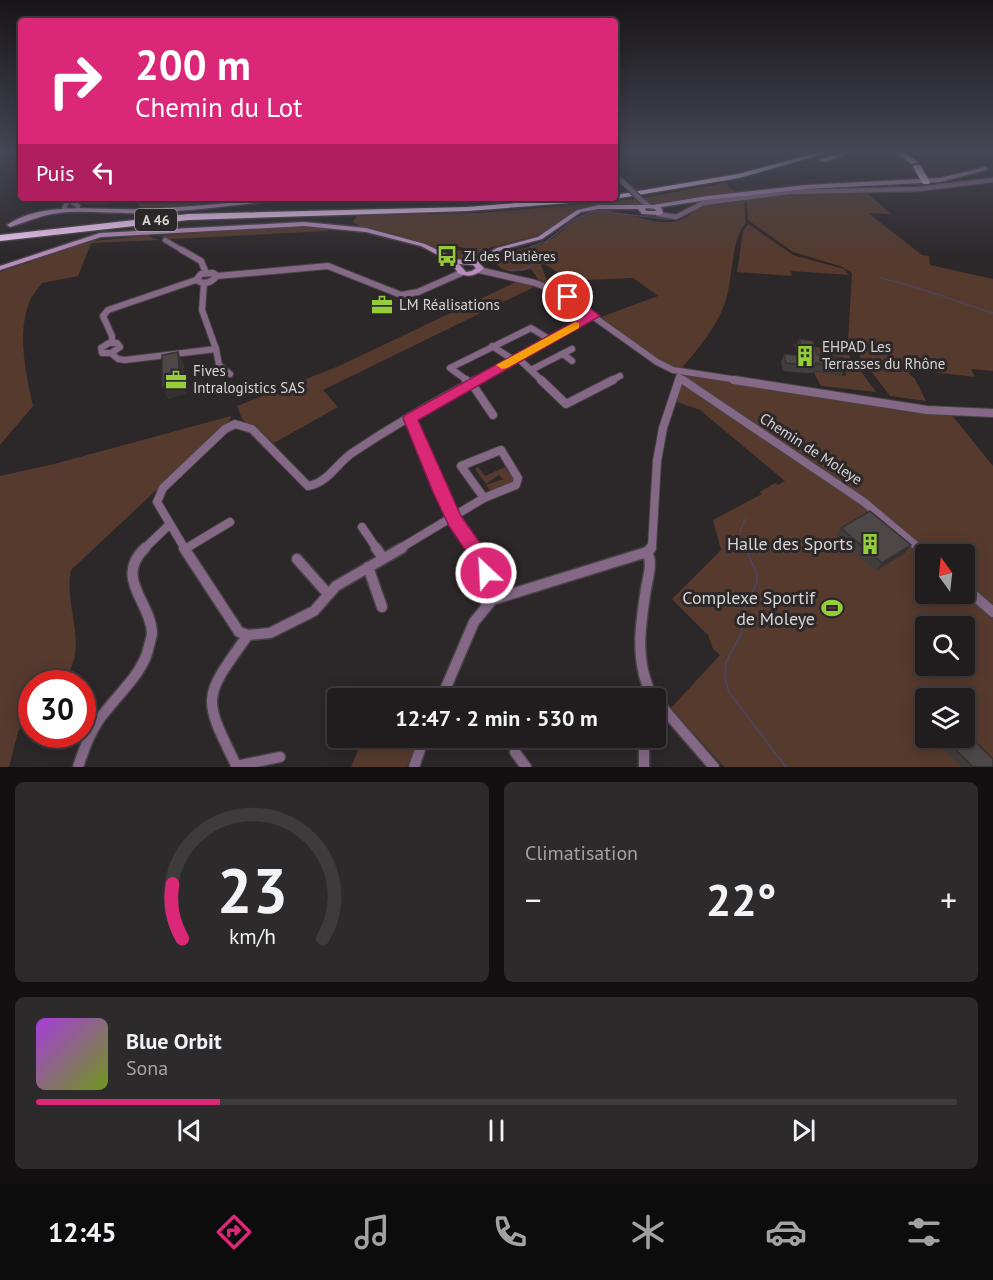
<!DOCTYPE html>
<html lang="fr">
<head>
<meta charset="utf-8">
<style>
	:root { --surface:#211d1f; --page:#2d2a2c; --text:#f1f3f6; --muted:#a2a2a4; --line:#3e3b3d; --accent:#db2777 }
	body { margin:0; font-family:"PT Sans",sans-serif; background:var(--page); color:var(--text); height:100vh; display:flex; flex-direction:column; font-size:22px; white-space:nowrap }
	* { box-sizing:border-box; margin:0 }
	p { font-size:20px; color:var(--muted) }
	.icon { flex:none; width:33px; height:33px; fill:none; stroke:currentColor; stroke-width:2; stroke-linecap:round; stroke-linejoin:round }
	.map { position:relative; height:767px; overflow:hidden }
	.drawer { display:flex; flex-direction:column; gap:15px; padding:15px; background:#121011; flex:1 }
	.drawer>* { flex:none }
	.hud { position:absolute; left:18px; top:18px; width:600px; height:183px; border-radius:6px; box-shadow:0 3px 15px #0003,0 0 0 2px var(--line); background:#db2777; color:#fff; overflow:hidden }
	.needle { width:39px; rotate:345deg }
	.fabs { position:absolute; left:915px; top:544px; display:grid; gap:12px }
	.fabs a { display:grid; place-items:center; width:60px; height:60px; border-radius:6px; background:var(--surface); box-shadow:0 3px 15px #0003,0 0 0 2px var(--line); font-size:30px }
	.speed { position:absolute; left:18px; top:670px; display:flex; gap:12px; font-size:30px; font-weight:700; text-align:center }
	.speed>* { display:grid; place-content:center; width:78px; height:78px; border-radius:50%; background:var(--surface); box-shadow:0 3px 15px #0003,0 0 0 2px var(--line); line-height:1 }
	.speed .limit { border:9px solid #d22; background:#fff; color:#111 }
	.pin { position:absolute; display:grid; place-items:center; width:51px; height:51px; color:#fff; margin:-26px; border:3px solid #fff; border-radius:50%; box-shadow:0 2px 6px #0007 }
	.me { position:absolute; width:66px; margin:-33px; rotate:335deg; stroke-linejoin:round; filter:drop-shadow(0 0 4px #0008) }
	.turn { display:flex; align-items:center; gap:21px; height:126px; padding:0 18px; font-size:27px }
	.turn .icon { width:78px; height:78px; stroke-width:2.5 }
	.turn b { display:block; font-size:42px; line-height:51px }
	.then { display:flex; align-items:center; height:57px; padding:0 18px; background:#0003; gap:12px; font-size:22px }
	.big { font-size:45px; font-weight:700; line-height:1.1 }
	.drawer .tile { flex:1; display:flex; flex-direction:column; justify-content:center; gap:9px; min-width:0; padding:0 21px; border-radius:9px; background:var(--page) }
	.drawer .dial { align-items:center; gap:0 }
	.dial svg { height:156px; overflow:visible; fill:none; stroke:var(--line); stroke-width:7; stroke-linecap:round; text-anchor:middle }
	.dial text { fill:var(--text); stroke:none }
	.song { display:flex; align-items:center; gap:18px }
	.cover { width:72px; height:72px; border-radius:9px; background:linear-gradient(135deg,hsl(280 70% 55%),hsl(80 70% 35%)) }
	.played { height:6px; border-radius:3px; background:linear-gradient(90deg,var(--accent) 20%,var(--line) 20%) }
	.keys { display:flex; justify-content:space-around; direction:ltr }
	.heat { display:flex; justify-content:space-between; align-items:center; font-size:33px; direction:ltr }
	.drawer .tiles { flex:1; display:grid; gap:15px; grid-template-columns:1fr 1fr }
	.tile:last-child { grid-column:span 2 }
	.trip { position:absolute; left:327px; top:688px; width:339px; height:60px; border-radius:6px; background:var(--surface); box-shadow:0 3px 15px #0003,0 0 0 2px var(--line); font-weight:700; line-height:60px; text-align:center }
	.menu { display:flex; height:96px; justify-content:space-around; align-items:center; background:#0d0c0c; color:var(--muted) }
	.menu .icon { width:42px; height:42px }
	.menu .selected { color:var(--accent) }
	.menu b { font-size:27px; color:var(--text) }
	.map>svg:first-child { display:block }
	.green { fill:#563a2d; fill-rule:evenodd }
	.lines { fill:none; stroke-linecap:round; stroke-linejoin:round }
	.stream-far1 { stroke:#4e445b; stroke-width:1.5 }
	.stream { stroke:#4e445b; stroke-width:2 }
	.street-far3-casing { stroke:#474345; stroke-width:7 }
	.street-far2-casing { stroke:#474345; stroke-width:8 }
	.street-far1-casing { stroke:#474345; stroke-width:10 }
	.street-casing { stroke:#474345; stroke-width:13 }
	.secondary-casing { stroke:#474345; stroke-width:3 }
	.highway-casing { stroke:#474345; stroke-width:3 }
	.street-far3 { stroke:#846886; stroke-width:4.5 }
	.street-far2 { stroke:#846886; stroke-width:6 }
	.street-far1 { stroke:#846886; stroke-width:8 }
	.street { stroke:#846886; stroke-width:10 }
	.secondary { fill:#b78bbb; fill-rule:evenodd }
	.highway { fill:#f5cbf8; fill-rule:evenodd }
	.street-bridge-casing { stroke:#474345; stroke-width:7; stroke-linecap:butt }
	.street-bridge { stroke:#846886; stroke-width:4.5 }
	.wall { fill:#423d3d }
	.shaded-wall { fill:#363232 }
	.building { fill:#4d4747; stroke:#363232; stroke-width:1.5 }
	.route { fill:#db2777; stroke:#8e194d; stroke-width:1.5 }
	.slow { fill:#f59e0b }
	.labels { text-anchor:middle; stroke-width:6; stroke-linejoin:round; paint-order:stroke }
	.shield { fill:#2c2729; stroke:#a4a0a1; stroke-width:1.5 }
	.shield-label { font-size:14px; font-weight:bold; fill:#d7d4d5 }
	.far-poi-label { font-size:14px; fill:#d7d4d5; stroke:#2c2729; text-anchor:start }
	.poi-label { font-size:15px; fill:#d7d4d5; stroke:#2c2729; text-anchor:start }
	.street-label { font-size:15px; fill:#d7d4d5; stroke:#2c2729 }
	.near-poi-label { font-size:18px; fill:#d7d4d5; stroke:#2c2729; text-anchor:end }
</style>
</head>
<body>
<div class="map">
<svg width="993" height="767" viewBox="0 0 993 767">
	<rect width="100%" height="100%" fill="#2c2729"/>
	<g class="green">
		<polygon points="725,183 735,192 659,204 649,203 642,198"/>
		<polygon points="865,191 891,214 868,213 922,255 929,256 930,265 993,279 993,371 971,369 975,377 916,370 908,373 915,379 926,401 890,396 848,341 852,273 840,266 793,252 748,220 746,198"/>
		<path d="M76,198H266L142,209L137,202C116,202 98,207 78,203Z"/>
		<path d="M635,199L640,205L579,209L539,235L492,247L470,259H460L449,252C459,247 468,255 479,248L468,250L455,245L441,250L402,236L361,227L353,222L357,216L365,215L479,213Z"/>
		<path d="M744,199L746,223C731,238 733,280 725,303C716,328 698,349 681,369L662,362L601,317L658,296L633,278L586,280L559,273L544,264L541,265L548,283L540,282L531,269C517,272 502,275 494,260C510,248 529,250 546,242C567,232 577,210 601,210C629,210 668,236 693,212L691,208L696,205Z"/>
		<polygon points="748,224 793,255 844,269 849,275 791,271 792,276 737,272 743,231"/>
		<polygon points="285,227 329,227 327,231 171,239 160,236"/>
		<path d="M147,236L159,240L91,243L78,276L42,283C38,289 31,296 29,303C17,335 26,374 33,406L0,445V272L92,241Z"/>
		<polygon points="516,282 534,287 323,390 338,407 274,443 242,419 237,406 339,366"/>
		<polygon points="794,344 846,351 876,392 821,386 813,371 846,376 844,366 813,362 809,349 795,347"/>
		<polygon points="687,375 951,414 993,466 993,608 965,584 964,555 931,555 905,532 683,377"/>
		<path d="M681,384L850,496L925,559L926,594L965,592L993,617V767H724L671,708L720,655L713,649L708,635L672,599L721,550L713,520L762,494L760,492L775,483L778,485L785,481L700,410L677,402ZM926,627H964V666H926ZM926,699H964V738H926Z"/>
		<path d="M231,416L229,422L71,570C63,611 93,649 60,684H32L31,711L18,732L9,767H0V476L54,464Z"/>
		<polygon points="478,467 485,476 505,467 509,474 514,474 513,481 492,493 486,485 503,479 499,475 486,484 475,469"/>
		<polygon points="388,687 398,696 419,693 431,699 367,699 371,692"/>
		<polygon points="363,738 418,738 407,767 351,767"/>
	</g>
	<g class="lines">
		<g class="stream-far1">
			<polyline points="508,270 523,270 532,265 534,259 530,247 547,241 575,219 594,211 668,219 686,214"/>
			<path d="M880,278C919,286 955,301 993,313"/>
			<polyline points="745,519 739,535 746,549"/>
		</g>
		<polyline class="stream" points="745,548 757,574 757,582 746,605 741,634 726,662 725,676 729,692 786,767"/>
		<defs>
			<g id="street-far3">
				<polyline points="615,175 627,186"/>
				<polyline points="66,198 78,206"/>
				<polyline points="640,199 649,206"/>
				<polyline points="64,209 68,199"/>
				<polyline points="658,214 676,217 703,203 789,192 918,189 993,180"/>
				<polyline points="165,240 185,252"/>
			</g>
			<g id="street-far2">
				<polyline points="182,250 201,261 206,273"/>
				<polyline points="479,270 535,283 559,292 657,362 673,370 744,381"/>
				<path d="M213,273L217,276C211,283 204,285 196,280L201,274Z"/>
				<polyline points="217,276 328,266 401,295 418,292 461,273"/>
				<polygon points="109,343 117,343 120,347 111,353 102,353 101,348"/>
				<polyline points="112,343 112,336 103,316 108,310 196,280"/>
				<polyline points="492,346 512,359"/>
				<polyline points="216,349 219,365 230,374"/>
				<polyline points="111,353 118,359 125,360 216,349 202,310 204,283"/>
				<polyline points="563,354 572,361"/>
				<polyline points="517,357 542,381"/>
				<polyline points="531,370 572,349"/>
				<polyline points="679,377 685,381"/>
				<polyline points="468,381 450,368 531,328 549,339"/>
				<polyline points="473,381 594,316"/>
				<polyline points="610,381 620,376"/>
				<polyline points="678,381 679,379"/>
			</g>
			<g id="street-far1">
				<polyline points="466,380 472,384 493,415"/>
				<polyline points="541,380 566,404 613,380"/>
				<polyline points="683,380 864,502 920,549"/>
				<polyline points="734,380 927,410 993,413"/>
				<polyline points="410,418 455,521 474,549"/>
				<polygon points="501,450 518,478 516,485 484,498 461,466"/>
				<polyline points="362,527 377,549"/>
				<polyline points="144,549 169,525"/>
				<path d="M185,549L157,502L163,488L225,429L235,424L252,429L308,486C329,482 336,464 352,453C391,427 434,402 476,380"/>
				<polyline points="185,549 230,522"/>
				<polyline points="399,549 484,498"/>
				<polyline points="650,549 652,547 657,461 663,428 679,380"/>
			</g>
			<g id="street">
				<polyline points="184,548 239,632 248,635 270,633 314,611 336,586 402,548"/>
				<polyline points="376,548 383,558"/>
				<polyline points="473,548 484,564 486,604"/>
				<polyline points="919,548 927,555"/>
				<path d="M647,552C653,564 648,576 646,589C640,626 634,665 654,699"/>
				<polyline points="297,559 328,594"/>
				<polyline points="368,567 382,607"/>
				<polyline points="964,587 993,612"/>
				<polyline points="441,699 474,622 492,600 647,552 651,548"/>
				<polyline points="641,699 641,694 646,689"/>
				<polyline points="656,700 714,767"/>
				<polyline points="644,738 644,767"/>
				<polyline points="515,752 526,767"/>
				<polyline points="236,766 280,757"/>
				<path d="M78,767C84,749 90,732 101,717C117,695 144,673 149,646C150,642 152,636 152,632C150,601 114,578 145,548"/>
				<path d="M237,767C202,696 202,699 248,635"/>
				<polyline points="414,767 424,738"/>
			</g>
			<g id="secondary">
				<path d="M985,167L988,169L987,170L940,182L806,189L707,200L661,207L663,213L660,215L642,214L638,209H599L581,212L542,239L501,250L479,263L484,268C476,276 468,278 458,273L451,262L421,246L366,232L304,226L101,237L0,270V266L100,233L304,222L366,228L425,244L456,259L474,261L497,248L538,237L577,210L599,205H653L707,196L806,185L940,178ZM647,208L655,209L656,211H646L645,209ZM459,264L473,265L476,268L472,271L466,272Z"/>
				<path d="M266,198H282L279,200C233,206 187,211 141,213C114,214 86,210 59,213C41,215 26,222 10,227L7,225C44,200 100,211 142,209C184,207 225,204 266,198Z"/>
			</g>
			<g id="highway">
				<polygon points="823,151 834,151 739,178 608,200 467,211 188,220 0,241 0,235 188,214 467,207 577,198 615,198 615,195 738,174"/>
				<polygon points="843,151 853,151 826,162 819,160"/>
				<polygon points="894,151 902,151 918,162 911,164"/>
				<polygon points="914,165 920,165 930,182 929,184 923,184 913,167"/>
			</g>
		</defs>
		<use href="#street-far3" class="street-far3-casing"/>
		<use href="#street-far2" class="street-far2-casing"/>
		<use href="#street-far1" class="street-far1-casing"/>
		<use href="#street" class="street-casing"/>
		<use href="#secondary" class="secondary-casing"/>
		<use href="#highway" class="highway-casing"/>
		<use href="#street-far3" class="street-far3"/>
		<use href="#street-far2" class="street-far2"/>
		<use href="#street-far1" class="street-far1"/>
		<use href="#street" class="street"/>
		<use href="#secondary" class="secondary"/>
		<use href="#highway" class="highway"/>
		<defs>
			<polyline id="street-bridge" points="627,186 640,199"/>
		</defs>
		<use href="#street-bridge" class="street-bridge-casing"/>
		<use href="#street-bridge" class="street-bridge"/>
	</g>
	<g class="wall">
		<polygon points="799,339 817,355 846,367 842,375 814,371 813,373 805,373 783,371 781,362 784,354 798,356 796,347"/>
		<polygon points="841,528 911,545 905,553 876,571 836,536"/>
		<polygon points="936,738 964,738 993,767 962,767 934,739"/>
	</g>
	<g class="shaded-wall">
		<polygon points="178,352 184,364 186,394 168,399 162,387"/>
		<polygon points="911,545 905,553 876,571 882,563"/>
	</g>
	<g class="building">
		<polygon points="799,339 813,341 817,355 843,358 846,367 816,363 817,365 809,365 786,363 784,354 803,356"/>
		<polygon points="178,352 180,382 162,387 162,355"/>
		<polygon points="870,511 911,545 882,563 841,528"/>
		<polygon points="964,731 993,759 993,767 973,767 944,738 964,738"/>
	</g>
	<linearGradient id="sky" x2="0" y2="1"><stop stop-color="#181517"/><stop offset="0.59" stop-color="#454754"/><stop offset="1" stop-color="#454754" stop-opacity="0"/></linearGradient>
	<rect width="993" height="258" fill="url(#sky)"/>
	<polygon class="route" points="564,294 572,294 600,316 418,420 461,516 492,560 495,573 492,578 486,581 479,578 474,563 449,526 433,492 403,418 405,415 586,315 564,299"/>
	<polygon class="slow" points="575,322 579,323 579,328 507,368 502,369 496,365"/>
	<defs>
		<symbol id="bus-bare" viewBox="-9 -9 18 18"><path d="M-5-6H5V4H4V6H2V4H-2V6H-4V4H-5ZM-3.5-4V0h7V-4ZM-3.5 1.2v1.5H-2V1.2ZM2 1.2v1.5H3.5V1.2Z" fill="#95cc3a" stroke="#2c2729" stroke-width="2.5" paint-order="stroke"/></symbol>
		<symbol id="office-bare" viewBox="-9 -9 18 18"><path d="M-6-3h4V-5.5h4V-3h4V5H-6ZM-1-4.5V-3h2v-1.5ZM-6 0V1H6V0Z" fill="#95cc3a" stroke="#2c2729" stroke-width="2.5" paint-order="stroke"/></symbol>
		<symbol id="building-bare" viewBox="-9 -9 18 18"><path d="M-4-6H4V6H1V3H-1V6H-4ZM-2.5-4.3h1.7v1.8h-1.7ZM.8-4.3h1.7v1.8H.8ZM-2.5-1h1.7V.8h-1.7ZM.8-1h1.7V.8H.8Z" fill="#95cc3a" stroke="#2c2729" stroke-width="2.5" paint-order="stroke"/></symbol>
		<symbol id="stadium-bare" viewBox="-9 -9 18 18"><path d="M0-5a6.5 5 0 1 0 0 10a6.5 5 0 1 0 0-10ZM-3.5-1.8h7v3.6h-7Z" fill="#95cc3a" stroke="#2c2729" stroke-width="2.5" paint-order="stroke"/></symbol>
	</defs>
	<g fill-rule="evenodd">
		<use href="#bus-bare" x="432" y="241" width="30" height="30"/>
		<use href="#office-bare" x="367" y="290" width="30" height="30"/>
		<use href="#building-bare" x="790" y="341" width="30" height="30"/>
		<use href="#office-bare" x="161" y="365" width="30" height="30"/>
		<use href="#building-bare" x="855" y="529" width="30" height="30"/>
		<use href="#stadium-bare" x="817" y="593" width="30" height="30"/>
	</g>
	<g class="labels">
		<rect class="shield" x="135" y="209" width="42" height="22" rx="4.5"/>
		<g class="shield-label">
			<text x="156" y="225">A 46</text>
		</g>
		<g class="far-poi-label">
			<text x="464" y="261">ZI des Platières</text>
		</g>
		<g class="poi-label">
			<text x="399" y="310">LM Réalisations</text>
			<text x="822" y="352">EHPAD Les<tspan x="822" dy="17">Terrasses du Rhône</tspan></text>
			<text x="193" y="376">Fives<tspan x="193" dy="17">Intralogistics SAS</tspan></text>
		</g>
		<g class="street-label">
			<text transform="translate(811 449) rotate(33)" y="5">Chemin de Moleye</text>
		</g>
		<g class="near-poi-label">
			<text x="853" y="550">Halle des Sports</text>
			<text x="815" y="604">Complexe Sportif<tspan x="815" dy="21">de Moleye</tspan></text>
		</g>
	</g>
</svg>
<div class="fabs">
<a><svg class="needle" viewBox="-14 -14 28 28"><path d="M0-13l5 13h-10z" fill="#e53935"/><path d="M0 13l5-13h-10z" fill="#a2a2a4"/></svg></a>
<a><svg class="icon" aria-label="search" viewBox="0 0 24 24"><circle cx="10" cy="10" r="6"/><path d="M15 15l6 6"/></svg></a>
<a><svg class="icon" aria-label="layers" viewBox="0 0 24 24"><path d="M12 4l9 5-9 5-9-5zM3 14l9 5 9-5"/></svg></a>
</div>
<div class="speed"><div class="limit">30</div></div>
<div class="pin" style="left:568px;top:297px;background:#d93025"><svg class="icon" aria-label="arrive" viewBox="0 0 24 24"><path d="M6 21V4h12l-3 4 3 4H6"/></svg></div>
<svg class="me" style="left:486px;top:573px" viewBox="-20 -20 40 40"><circle r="17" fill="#db2777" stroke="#fff" stroke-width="3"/><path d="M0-11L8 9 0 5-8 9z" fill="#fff"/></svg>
<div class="trip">12:47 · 2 min · 530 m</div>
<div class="hud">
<div class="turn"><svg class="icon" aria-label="right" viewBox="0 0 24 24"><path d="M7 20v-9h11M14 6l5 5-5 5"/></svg><div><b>200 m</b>Chemin du Lot</div></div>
<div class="then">Puis<svg class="icon" aria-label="left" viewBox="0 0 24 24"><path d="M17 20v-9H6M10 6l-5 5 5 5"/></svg></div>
</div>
</div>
<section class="drawer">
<div class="tiles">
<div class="tile dial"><svg viewBox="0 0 100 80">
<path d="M14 69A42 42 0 1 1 86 69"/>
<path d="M14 69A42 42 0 0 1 9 41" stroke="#db2777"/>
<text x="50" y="56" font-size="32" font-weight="700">23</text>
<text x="50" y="72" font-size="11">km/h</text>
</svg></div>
<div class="tile"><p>Climatisation</p>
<div class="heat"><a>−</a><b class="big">22°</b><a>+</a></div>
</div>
<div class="tile">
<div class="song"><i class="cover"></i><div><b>Blue Orbit</b><p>Sona</p></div></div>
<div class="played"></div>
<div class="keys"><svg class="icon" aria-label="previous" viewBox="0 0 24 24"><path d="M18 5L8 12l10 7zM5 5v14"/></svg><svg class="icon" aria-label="pause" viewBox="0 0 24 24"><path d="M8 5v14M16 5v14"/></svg><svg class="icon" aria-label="next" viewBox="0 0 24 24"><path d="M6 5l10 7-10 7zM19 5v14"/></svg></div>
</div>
</div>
</section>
<nav class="menu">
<b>12:45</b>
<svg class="icon selected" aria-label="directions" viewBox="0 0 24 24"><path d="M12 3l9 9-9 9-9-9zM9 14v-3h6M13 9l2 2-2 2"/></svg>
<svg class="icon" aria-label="music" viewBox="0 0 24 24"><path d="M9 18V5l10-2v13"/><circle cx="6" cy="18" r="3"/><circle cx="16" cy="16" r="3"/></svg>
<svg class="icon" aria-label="phone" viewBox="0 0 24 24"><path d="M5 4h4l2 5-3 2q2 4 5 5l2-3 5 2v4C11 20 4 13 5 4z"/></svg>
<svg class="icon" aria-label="climate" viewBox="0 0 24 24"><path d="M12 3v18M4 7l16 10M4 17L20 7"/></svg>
<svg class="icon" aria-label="car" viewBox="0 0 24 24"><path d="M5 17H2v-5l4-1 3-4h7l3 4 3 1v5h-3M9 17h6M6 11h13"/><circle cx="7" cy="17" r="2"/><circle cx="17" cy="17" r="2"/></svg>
<svg class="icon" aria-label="filters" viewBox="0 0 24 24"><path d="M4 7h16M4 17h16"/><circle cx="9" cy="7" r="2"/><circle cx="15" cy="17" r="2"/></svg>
</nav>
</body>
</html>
